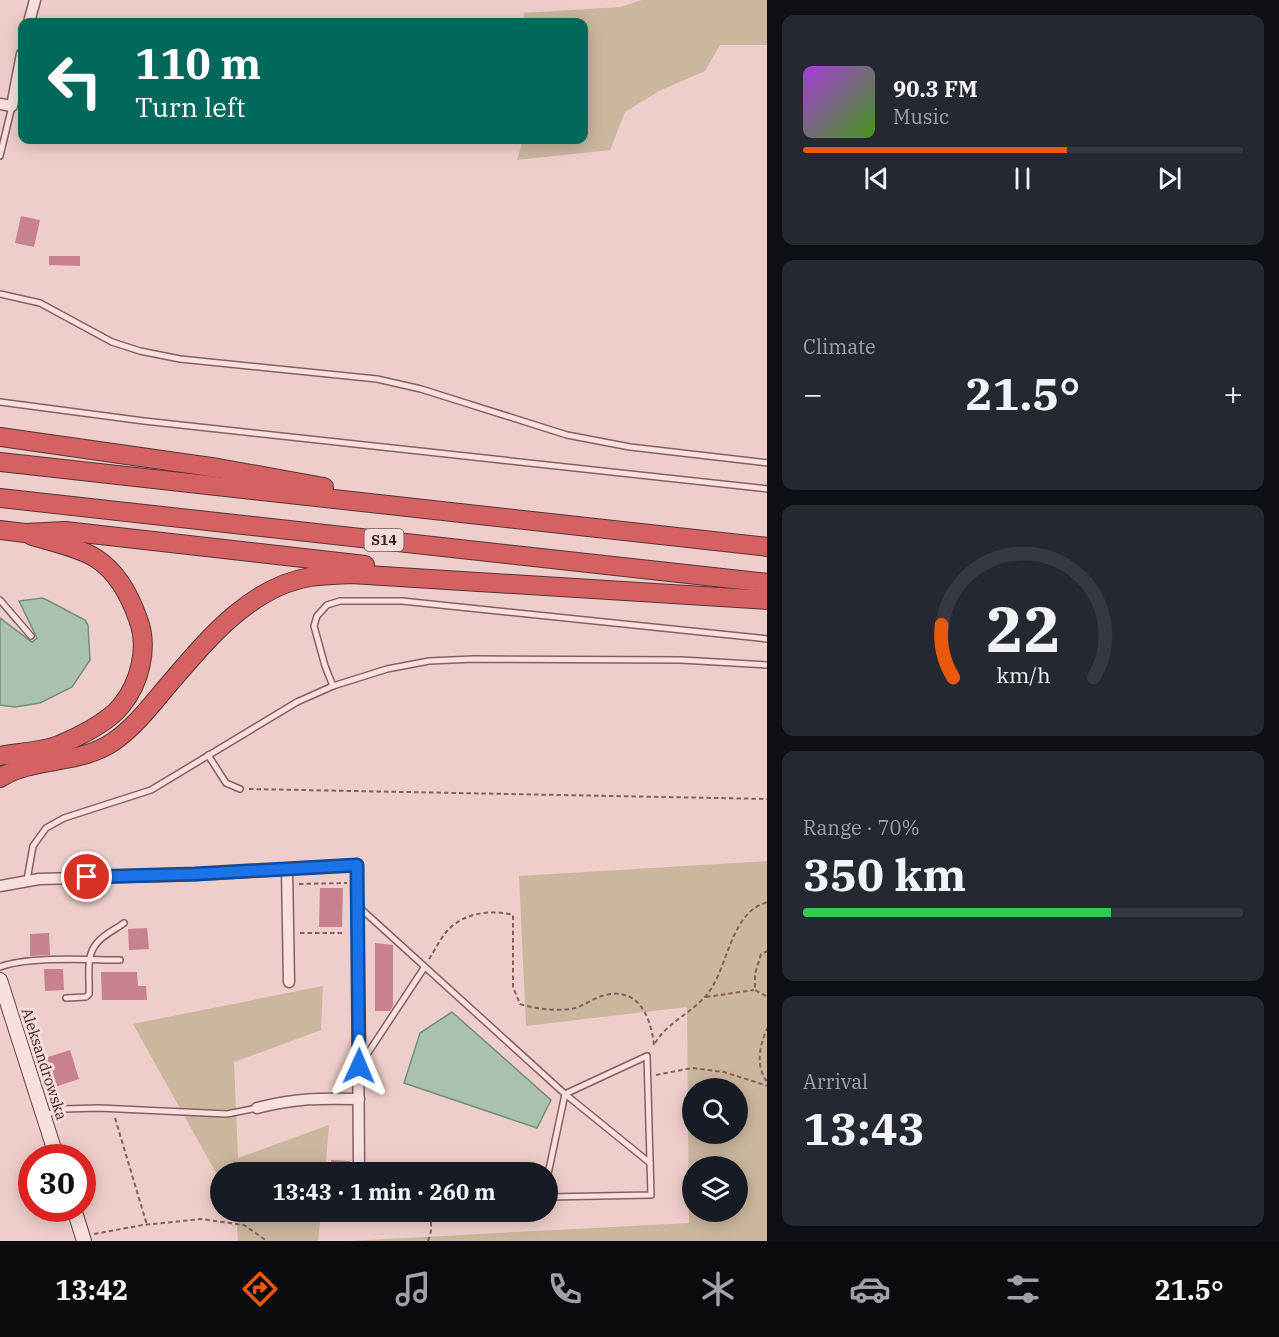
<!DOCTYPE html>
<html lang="en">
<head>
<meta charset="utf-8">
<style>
	:root { --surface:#171b24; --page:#242831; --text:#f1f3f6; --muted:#9ea1a6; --line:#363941; --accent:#ea580c }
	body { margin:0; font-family:"IBM Plex Serif",serif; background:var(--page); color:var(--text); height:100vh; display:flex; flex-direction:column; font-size:22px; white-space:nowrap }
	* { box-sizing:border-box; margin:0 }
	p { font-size:20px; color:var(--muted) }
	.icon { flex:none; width:33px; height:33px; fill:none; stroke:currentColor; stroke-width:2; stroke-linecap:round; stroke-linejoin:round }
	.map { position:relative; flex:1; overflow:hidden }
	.details { display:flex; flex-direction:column; gap:15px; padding:15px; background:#0d0f14; width:512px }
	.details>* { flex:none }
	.guide { position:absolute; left:18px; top:18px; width:570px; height:126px; border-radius:12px; box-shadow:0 3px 15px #0003; background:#00695c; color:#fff; overflow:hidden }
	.buttons { position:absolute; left:682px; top:1078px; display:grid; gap:12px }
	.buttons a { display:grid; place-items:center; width:66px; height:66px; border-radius:50%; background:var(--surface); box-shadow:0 3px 15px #0003; font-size:30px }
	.speed { position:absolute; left:18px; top:1144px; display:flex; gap:12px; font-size:30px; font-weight:700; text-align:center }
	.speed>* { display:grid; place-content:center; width:78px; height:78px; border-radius:50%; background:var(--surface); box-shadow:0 3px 15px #0003; line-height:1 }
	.speed .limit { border:9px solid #d22; background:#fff; color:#111 }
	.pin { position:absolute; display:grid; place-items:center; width:51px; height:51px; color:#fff; margin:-26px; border:3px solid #fff; border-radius:50%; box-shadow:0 2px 6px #0007 }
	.me { position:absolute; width:66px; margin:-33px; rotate:1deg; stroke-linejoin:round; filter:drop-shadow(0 0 4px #0008) }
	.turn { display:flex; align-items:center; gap:21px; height:126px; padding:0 18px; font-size:27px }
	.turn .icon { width:78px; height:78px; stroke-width:2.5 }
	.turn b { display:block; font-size:42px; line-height:51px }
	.big { font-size:45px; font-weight:800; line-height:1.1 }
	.details .widget { flex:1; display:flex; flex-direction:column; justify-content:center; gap:9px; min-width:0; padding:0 21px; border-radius:12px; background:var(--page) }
	.details .dial { align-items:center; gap:0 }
	.dial svg { height:156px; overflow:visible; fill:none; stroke:var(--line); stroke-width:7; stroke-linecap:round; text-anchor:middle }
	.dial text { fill:var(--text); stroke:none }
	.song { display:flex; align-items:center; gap:18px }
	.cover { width:72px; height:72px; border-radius:9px; background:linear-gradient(135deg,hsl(280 70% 55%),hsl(100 70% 35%)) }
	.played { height:6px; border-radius:3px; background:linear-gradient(90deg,var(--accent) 60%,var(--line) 60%) }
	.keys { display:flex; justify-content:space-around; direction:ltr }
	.heat { display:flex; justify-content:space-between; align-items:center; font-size:33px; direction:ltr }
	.charge { height:9px; border-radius:4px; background:linear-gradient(90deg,#34c759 70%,var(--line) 0) }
	.trip { position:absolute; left:210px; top:1162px; width:348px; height:60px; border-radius:30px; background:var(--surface); box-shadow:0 3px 15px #0003; font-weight:800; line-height:60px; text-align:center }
	.tabs { display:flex; height:96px; justify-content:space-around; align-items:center; background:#090b0e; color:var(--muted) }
	.tabs .icon { width:42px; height:42px }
	.tabs .on { color:var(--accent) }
	.tabs b { font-size:27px; color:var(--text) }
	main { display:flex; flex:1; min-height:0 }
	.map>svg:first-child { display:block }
	.green { fill:#cbb69e; fill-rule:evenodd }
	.water { fill:#aac1ad; stroke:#719076; stroke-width:1.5 }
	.building { fill:#c8828e }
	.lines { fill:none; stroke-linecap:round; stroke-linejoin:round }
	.service-casing { stroke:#885f61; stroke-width:8 }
	.minor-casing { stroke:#885f61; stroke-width:13 }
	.secondary-casing { stroke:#6a4245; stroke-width:16 }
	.motorway-casing { stroke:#573337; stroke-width:20 }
	.path { stroke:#885f61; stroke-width:2; stroke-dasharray:4.5 3; stroke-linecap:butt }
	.service { stroke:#f7e0dd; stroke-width:5 }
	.minor { stroke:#f7e0dd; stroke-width:10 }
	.secondary { stroke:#f7e0dd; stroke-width:14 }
	.motorway { stroke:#d56163; stroke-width:18 }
	.route-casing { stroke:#114b97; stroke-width:15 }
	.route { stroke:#1a73e8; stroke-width:10 }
	.labels { text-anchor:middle; stroke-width:6; stroke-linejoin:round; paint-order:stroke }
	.shield { fill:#f4ddd9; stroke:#725a5a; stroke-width:1.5 }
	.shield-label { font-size:14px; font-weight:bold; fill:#3a2224 }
	.street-label { font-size:15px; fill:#3a2224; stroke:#f4ddd9 }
</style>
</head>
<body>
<main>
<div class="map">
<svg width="768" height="1241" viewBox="0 0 768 1241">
	<rect width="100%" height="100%" fill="#edceca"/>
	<g class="green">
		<polygon points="642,0 767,0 767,45 720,45 705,71 659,91 625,112 610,150 517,160 523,140 584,140 584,22 523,22 524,13 620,7"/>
		<path d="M767,861V1241H349L689,1223L687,1007L526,1026L519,876ZM693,1089H738V1134H693ZM693,1167H738V1212H693Z"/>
		<polygon points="323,986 321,1030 234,1062 238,1158 329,1125 325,1173 220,1173 220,1180 133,1024"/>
		<polygon points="236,1212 321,1212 318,1241 238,1241"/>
	</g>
	<g class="water">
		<polygon points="42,598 47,600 85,620 88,625 90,660 72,687 40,703 15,707 0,705 0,618 32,642 37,638 19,601"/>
		<polygon points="452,1012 551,1100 537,1128 404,1083 420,1033"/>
	</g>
	<g class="building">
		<polygon points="21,216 40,220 34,247 15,243"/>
		<polygon points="49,256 80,256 80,266 49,265"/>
		<polygon points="320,888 343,888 342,927 319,927"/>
		<polygon points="147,928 149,949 129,950 128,929"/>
		<polygon points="49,933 50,955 30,956 30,934"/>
		<polygon points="375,943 393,945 393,1006 390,1011 375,1011"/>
		<polygon points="44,969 63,969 64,990 45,991"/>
		<polygon points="101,972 137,972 138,986 146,986 147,1000 102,1000"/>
		<polygon points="70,1050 79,1079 55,1087 45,1058"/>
		<polygon points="331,1160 350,1161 350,1173 331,1173"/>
	</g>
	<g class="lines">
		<defs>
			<g id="service">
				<polyline points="0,156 12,106"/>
				<polyline points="0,294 40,303 112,342 140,351 180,359 377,379 421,389 567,435 630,447 768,463"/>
				<polyline points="0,402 144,421 768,489"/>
				<polyline points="0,600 31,636"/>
				<polyline points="333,686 325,666 314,626 317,616 327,605 340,601 402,601 768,639"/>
				<polyline points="208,755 226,783 240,789"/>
				<polyline points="27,880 33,846 46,828 64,818 151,790 297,702 333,686 387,669 429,661 474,659 681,660 768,665"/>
				<polyline points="359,907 565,1094 650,1163"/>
				<path d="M0,967C28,956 88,960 120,960"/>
				<path d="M66,998L86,997L89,994C90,978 85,956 97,943C103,935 116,929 124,923"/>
				<polyline points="360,1065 424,968"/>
				<polyline points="45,1115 63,1109 99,1108 227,1114 257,1108"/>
				<polyline points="548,1174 565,1094 647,1056 651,1195 548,1197"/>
			</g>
			<g id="minor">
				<polyline points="29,22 35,0"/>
				<polyline points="0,104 12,106 22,54"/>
				<polyline points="287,870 289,982"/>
				<polyline points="0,886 39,879 195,875 357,865 359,1173"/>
				<path d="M257,1108C296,1098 320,1098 359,1099"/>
			</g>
			<g id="secondary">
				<polyline points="0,980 57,1158"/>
				<polyline points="74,1209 84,1241"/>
			</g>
			<g id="motorway">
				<polyline points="0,437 218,468 324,487"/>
				<polyline points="0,462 768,547"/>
				<polyline points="0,498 768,583"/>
				<polyline points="0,530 25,533 65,531 365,565"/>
				<path d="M0,756C19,752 41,752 59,745C78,737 108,722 121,706C140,683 149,647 138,619C130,596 118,573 97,559C81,548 52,542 32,536"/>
				<path d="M0,778C33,757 79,765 113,742C136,726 152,704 170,683C207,640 250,587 310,577C323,575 337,575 351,574L768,600"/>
			</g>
		</defs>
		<use href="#service" class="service-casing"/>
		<use href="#minor" class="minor-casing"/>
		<use href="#secondary" class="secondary-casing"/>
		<use href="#motorway" class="motorway-casing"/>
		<g class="path">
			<polyline points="249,789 768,799"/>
			<polyline points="299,884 347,883"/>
			<polyline points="300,933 345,933"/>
			<polyline points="768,951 761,954 755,974 755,990 768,997"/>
			<path d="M429,959C435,950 440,939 447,931C463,913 490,909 513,915V987L520,1004C536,1009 555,1011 571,1009C583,1007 594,997 606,995C639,987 651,1018 654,1045"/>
			<polyline points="706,997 754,990"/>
			<path d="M768,1027C759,1045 755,1067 768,1083"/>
			<path d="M655,1043C669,1020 697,1011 711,989C729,961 732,911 768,902"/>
			<polyline points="656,1075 692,1068 724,1072 768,1086"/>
			<polyline points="115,1118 147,1225"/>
			<polyline points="94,1234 143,1225 201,1219 244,1225 267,1241"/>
			<polyline points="428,1241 431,1231 431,1212"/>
		</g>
		<use href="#service" class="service"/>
		<use href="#minor" class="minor"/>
		<use href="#secondary" class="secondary"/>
		<use href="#motorway" class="motorway"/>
	</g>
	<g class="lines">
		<defs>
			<polyline id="route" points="87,877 195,874 357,865 359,1066"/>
		</defs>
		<use href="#route" class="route-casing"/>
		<use href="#route" class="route"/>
	</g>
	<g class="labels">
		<rect class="shield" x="364.5" y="529" width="39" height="22" rx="4.5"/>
		<g class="shield-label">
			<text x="384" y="545">S14</text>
		</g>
		<g class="street-label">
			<text transform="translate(44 1064) rotate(72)" y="5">Aleksandrowska</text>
		</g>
	</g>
</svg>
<div class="buttons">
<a><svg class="icon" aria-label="search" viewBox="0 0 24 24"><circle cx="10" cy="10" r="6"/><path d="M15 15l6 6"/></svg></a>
<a><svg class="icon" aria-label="layers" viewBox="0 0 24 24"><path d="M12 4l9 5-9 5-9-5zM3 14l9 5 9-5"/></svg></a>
</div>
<div class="speed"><div class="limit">30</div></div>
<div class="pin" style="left:87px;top:877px;background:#d93025"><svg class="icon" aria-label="arrive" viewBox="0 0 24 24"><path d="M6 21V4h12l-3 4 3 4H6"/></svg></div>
<svg class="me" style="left:359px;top:1066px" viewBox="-20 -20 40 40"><path d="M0-17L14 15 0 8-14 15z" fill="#1a73e8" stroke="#fff" stroke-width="4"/></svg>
<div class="trip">13:43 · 1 min · 260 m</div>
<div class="guide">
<div class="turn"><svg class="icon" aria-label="left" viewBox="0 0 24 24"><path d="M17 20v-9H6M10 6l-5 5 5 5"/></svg><div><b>110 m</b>Turn left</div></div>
</div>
</div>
<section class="details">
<div class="widget">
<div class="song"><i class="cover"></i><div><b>90.3 FM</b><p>Music</p></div></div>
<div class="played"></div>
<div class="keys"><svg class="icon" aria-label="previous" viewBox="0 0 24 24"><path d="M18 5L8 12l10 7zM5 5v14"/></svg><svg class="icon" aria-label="pause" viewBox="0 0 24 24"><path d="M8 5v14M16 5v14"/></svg><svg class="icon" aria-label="next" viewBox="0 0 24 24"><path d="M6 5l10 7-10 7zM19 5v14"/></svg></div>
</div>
<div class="widget"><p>Climate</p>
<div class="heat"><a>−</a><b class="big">21.5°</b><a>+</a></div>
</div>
<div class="widget dial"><svg viewBox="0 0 100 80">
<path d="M14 69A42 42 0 1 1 86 69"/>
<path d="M14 69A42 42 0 0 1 8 42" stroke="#ea580c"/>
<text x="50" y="56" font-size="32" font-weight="700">22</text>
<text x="50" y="72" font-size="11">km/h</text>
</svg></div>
<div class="widget"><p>Range · 70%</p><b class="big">350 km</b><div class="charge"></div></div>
<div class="widget"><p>Arrival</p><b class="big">13:43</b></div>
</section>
</main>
<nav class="tabs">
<b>13:42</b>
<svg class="icon on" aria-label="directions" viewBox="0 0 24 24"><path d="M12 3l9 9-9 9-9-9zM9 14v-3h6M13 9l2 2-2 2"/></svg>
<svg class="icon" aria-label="music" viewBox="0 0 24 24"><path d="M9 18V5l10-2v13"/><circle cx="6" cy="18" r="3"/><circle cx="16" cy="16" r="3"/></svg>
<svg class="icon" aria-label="phone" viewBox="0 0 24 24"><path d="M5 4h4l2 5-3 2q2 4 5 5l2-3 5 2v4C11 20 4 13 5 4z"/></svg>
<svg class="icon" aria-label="climate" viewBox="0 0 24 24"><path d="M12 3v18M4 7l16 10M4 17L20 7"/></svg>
<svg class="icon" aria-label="car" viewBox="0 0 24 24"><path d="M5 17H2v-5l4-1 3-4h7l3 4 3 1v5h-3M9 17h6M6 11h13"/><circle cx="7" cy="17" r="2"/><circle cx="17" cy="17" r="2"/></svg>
<svg class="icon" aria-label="filters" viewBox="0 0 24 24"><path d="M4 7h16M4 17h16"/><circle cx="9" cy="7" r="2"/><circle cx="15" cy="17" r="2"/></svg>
<b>21.5°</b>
</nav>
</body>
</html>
